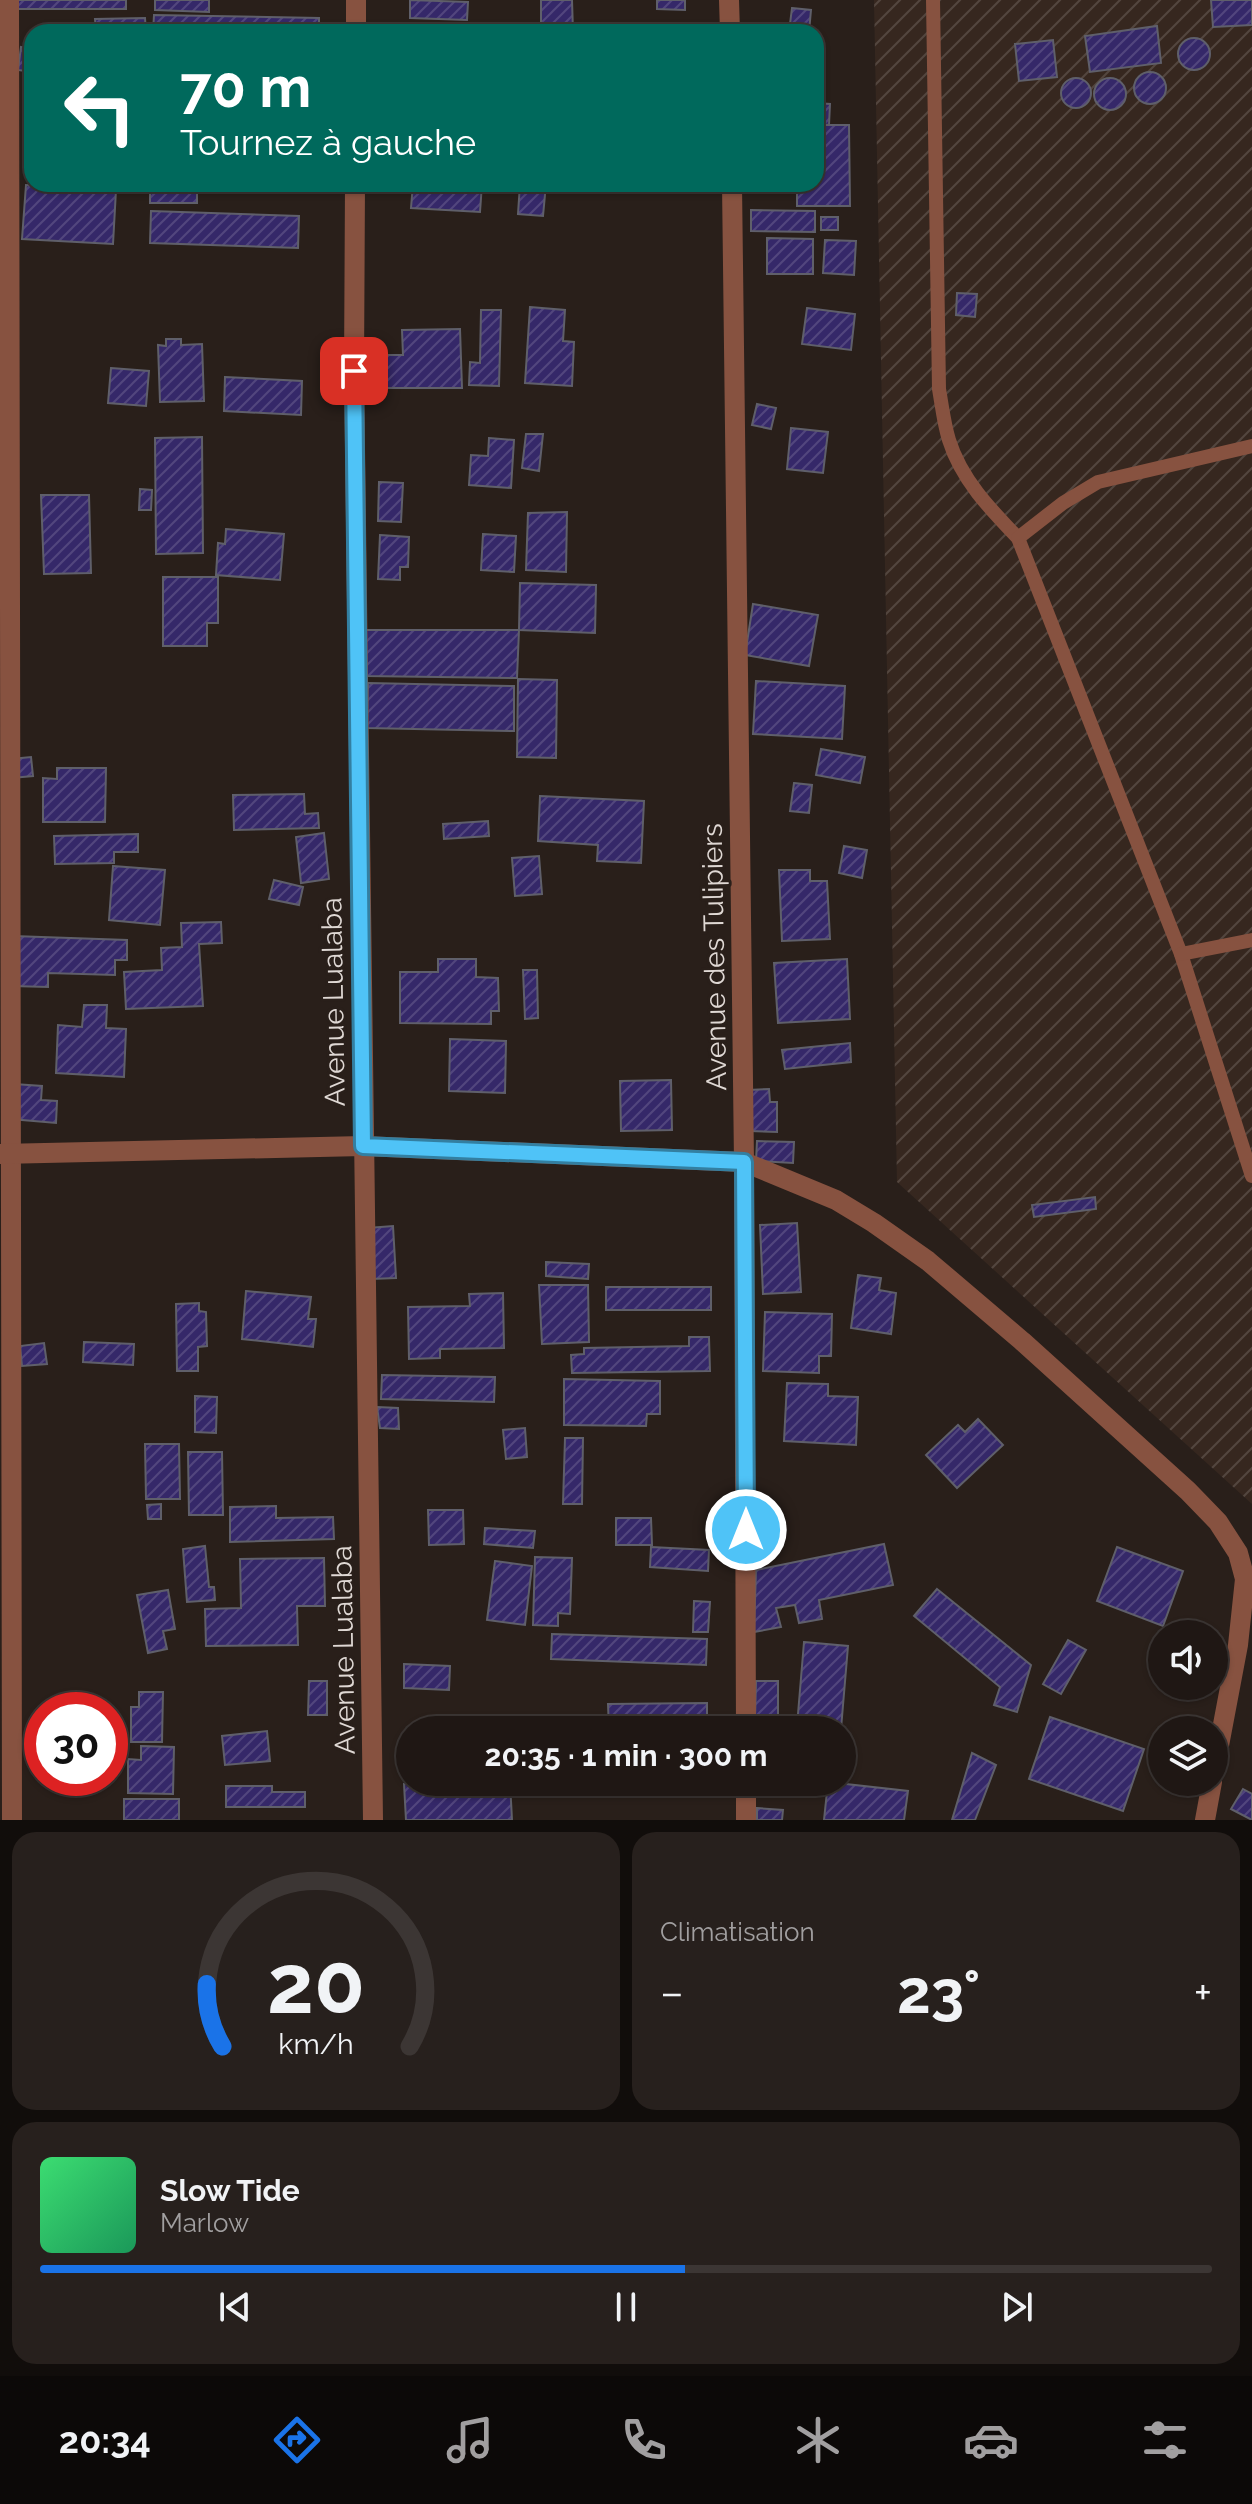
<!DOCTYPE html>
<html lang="fr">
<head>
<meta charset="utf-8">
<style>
	:root { --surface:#1f1714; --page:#27201d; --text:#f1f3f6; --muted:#a19fa0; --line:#3c3634; --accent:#1a73e8 }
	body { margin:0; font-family:Raleway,sans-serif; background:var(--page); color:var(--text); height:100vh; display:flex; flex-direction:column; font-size:30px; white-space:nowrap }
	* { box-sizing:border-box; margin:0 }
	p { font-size:26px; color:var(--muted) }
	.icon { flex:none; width:44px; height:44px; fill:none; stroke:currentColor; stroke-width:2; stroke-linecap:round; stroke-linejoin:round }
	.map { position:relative; height:1820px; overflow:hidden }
	.sheet { display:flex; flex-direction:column; gap:12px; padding:12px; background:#110d0b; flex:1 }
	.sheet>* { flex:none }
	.hud { position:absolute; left:24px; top:24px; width:800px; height:168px; border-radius:24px; box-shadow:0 2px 6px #0004,0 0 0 2px var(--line); background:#00695c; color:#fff; overflow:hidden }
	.controls { position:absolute; left:1148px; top:1620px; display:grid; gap:16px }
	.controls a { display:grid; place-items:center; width:80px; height:80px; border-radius:50%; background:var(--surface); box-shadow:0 2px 6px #0004,0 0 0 2px var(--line); font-size:40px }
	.speed { position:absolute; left:24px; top:1692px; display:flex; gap:16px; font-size:40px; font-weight:700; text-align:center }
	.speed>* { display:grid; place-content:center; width:104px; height:104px; border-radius:50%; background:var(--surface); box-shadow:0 2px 6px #0004,0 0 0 2px var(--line); line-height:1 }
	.speed .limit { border:12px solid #d22; background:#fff; color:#111 }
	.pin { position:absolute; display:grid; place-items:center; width:68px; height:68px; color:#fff; margin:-34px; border-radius:16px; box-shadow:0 4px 12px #0006 }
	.me { position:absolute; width:88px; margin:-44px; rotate:0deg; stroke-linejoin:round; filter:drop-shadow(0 0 6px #0008) }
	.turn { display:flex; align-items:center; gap:28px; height:168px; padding:0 24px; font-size:36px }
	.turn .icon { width:104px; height:104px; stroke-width:2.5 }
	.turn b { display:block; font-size:56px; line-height:68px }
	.big { font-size:60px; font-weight:700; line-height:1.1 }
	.sheet .widget { flex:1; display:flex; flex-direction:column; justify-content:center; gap:12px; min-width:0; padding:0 28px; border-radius:24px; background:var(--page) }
	.sheet .dial { align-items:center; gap:0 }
	.dial svg { height:208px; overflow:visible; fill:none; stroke:var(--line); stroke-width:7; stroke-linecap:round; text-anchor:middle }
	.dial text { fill:var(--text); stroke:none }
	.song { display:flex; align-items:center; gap:24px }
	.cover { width:96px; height:96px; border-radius:12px; background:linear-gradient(135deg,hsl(140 70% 55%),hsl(150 70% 35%)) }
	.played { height:8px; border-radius:4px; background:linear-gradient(90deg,var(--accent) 55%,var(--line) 55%) }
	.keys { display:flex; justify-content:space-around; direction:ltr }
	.heat { display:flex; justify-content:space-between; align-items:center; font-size:44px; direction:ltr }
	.sheet .tiles { flex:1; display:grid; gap:12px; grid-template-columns:1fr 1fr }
	.widget:last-child { grid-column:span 2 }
	.trip { position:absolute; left:396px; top:1716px; width:460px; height:80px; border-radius:40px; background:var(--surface); box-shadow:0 2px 6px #0004,0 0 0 2px var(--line); font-weight:700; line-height:80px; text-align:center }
	.tab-bar { display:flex; height:128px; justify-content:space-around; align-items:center; background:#0c0908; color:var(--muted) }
	.tab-bar .icon { width:56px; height:56px }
	.tab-bar .selected { color:var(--accent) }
	.tab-bar b { font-size:36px; color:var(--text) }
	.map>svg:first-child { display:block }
	.industrial { fill:url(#industrial-furrows) }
	.building { fill:url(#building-hatch); stroke:#5f5f6a; stroke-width:2 }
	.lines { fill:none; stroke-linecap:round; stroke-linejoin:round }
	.lane { stroke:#875240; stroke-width:14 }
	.street { stroke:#875240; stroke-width:20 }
	.route-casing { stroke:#337fa1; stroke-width:20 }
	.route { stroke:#4fc3f7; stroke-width:14 }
	.labels { text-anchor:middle; stroke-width:6; stroke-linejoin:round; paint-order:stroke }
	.street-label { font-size:28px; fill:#dfd8d4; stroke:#291f1a }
</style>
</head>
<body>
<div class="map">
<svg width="1252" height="1820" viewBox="0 0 1252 1820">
	<defs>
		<pattern id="industrial-furrows" width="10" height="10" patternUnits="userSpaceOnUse" patternTransform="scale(2)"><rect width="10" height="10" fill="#36271f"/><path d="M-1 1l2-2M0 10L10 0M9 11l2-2" fill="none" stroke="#53463f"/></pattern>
		<pattern id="building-hatch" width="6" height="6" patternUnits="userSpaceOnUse" patternTransform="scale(2)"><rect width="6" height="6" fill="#352869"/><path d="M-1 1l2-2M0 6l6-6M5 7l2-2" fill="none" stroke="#52467e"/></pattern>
	</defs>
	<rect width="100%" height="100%" fill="#291f1a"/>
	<polygon class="industrial" points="874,0 1252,0 1252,1504 897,1182"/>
	<g class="building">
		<rect x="17" y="0" width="109" height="9"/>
		<polygon points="155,0 209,0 209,12 155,10"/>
		<polygon points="410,0 468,2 467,20 410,18"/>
		<polygon points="541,0 572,0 573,32 541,32"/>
		<polygon points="657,0 685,0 685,10 657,9"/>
		<polygon points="1211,0 1252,0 1252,25 1213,27"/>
		<polygon points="792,8 811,10 809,32 789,32"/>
		<polygon points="154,15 319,18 319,32 188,30 188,32 153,32"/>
		<polygon points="145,18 146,32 96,32 95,19"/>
		<polygon points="1157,26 1161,63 1090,72 1085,36"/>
		<circle cx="1194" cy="54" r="16"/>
		<polygon points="1053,40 1057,77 1019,81 1015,44"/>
		<polygon points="21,47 32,49 32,72 18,70"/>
		<circle cx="1150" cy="88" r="16"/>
		<circle cx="1076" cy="93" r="15"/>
		<circle cx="1110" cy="94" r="16"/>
		<polygon points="816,103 830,104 829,125 816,124"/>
		<polygon points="816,125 849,125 850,206 797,206 797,184 816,184"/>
		<rect x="150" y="184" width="47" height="19"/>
		<polygon points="413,184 482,184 480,212 411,208"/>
		<polygon points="520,184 546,184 543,216 518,214"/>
		<polygon points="26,185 116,190 113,244 22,239"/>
		<polygon points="751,210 815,211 815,232 751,231"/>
		<polygon points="151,211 299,216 298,248 150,243"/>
		<rect x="821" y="217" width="17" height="13"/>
		<polygon points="767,238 813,239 813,274 767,274"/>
		<polygon points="825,240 856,241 854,275 823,273"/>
		<polygon points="957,293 977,294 975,317 956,315"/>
		<polygon points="530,307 565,310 563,341 574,342 572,386 525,383"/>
		<polygon points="807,308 855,314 851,350 802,344"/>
		<polygon points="481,310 501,310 499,386 469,385 470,362 480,363"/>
		<polygon points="460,329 462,388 385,388 384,355 403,355 402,330"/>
		<polygon points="166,339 181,339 181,345 202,344 204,401 160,402 158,345 166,346"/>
		<polygon points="111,368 149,371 146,406 108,403"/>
		<polygon points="225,377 302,381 301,415 224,411"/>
		<polygon points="757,404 776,408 771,429 752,425"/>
		<polygon points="791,428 828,432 823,473 787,469"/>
		<polygon points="526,434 543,434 539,471 522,468"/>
		<polygon points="202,437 203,553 156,554 155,438"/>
		<polygon points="489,438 514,440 511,488 469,485 471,455 488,456"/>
		<polygon points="379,482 403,483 401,522 378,521"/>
		<polygon points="140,489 152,490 151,510 139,510"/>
		<polygon points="41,495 89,495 91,573 44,574"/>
		<polygon points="567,512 566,572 526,570 528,513"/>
		<polygon points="226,529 284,534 280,580 216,575 218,543 225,544"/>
		<polygon points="483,534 516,536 514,572 481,570"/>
		<polygon points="380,535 409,537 408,567 400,567 400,580 378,579"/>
		<polygon points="163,577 218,577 218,623 207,623 207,646 163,646"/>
		<polygon points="520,583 596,585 595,633 519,630"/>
		<polygon points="753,604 818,615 809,666 745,655"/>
		<polygon points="366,630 519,630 517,678 366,676"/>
		<polygon points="518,679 557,680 556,758 517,757"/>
		<polygon points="756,681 845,686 842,739 753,734"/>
		<polygon points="368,683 514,686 514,731 367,728"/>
		<polygon points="821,749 865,757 860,783 816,775"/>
		<polygon points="31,757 33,776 12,778 11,759"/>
		<polygon points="57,768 106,768 105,822 43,822 43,778 57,779"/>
		<polygon points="794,783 812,785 809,813 790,811"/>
		<polygon points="304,794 305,814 318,813 319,828 234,830 233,795"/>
		<polygon points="540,796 644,801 641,863 597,861 598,845 538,841"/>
		<polygon points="488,821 489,836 444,839 443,824"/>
		<polygon points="324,833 329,879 301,883 296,837"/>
		<polygon points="138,834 138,852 114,852 114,863 55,864 54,836"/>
		<polygon points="844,846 867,850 862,878 839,873"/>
		<polygon points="539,856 542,894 515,896 512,858"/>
		<polygon points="113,866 165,870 160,925 109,920"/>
		<polygon points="779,870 810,870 810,881 827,881 830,939 782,941"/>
		<polygon points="274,880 303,887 299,905 269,899"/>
		<polygon points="221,922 222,943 199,944 203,1006 126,1009 124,972 162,970 161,948 182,947 181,923"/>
		<polygon points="13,936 127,940 127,960 115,960 115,975 48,973 48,987 12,986"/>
		<polygon points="438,959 476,959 476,977 498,978 499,1011 491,1011 491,1024 400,1023 400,972 438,972"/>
		<polygon points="847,959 850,1019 778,1023 774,963"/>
		<polygon points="523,970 537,970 538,1018 525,1019"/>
		<polygon points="84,1005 107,1005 106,1028 126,1029 124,1077 56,1073 58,1025 82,1027"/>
		<polygon points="450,1039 506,1041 505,1093 449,1091"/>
		<polygon points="850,1043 851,1062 785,1069 782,1050"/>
		<polygon points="671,1080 672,1130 621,1131 620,1081"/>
		<polygon points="14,1084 42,1086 41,1100 57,1101 56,1123 11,1119"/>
		<polygon points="769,1089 770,1102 777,1102 777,1132 750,1131 749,1090"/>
		<polygon points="757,1141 794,1142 793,1163 756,1161"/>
		<polygon points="1095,1197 1096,1209 1034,1217 1032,1205"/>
		<polygon points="797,1223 801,1292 763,1294 760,1225"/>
		<polygon points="393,1226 396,1278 371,1279 368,1228"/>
		<polygon points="546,1262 589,1264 588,1279 546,1276"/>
		<polygon points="858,1275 881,1278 879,1290 896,1293 891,1334 851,1328"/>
		<polygon points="539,1285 588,1285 589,1342 542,1344"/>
		<rect x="606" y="1287" width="105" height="23"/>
		<polygon points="246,1291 311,1297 308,1319 316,1319 313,1347 242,1339"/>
		<polygon points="503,1293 504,1348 440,1349 440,1358 409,1359 408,1307 470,1306 469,1294"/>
		<polygon points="199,1303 199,1311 206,1312 207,1346 198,1347 198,1371 177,1371 176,1304"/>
		<polygon points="765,1312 832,1314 831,1356 819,1356 819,1373 763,1371"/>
		<polygon points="689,1337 709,1337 710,1371 572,1373 571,1355 584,1354 584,1348 689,1346"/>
		<polygon points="84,1342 134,1344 133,1365 83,1362"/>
		<polygon points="44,1343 47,1364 22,1366 20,1346"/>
		<polygon points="382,1375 495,1377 494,1402 381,1399"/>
		<polygon points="564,1379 660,1381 660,1414 647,1414 646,1426 564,1425"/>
		<polygon points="787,1383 828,1384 828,1396 858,1397 856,1445 784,1441"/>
		<polygon points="195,1396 217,1397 216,1433 195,1432"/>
		<polygon points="377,1407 398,1408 399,1429 380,1428"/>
		<polygon points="978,1419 1003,1445 957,1488 926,1455 958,1425 965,1432"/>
		<polygon points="525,1428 527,1457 506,1459 503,1430"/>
		<polygon points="565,1438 583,1438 582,1504 563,1504"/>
		<polygon points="145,1444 179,1444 180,1499 146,1499"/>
		<polygon points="188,1452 222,1452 223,1515 189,1515"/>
		<polygon points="161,1504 161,1519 148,1519 147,1505"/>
		<polygon points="276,1506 276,1518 333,1517 334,1539 230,1542 230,1507"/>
		<polygon points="428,1510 463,1510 464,1544 429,1545"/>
		<polygon points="616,1518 651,1518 652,1545 616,1545"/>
		<polygon points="485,1528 535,1531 533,1548 484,1544"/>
		<polygon points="884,1544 893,1585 819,1600 822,1619 799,1623 795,1605 776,1608 781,1627 754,1632 756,1570"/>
		<polygon points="205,1546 209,1587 214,1587 215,1600 187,1602 183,1549"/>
		<polygon points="651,1547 709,1550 708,1571 650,1567"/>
		<polygon points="1117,1547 1183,1571 1163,1626 1097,1601"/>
		<polygon points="535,1557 572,1558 570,1614 558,1613 558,1626 533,1625"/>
		<polygon points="324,1558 325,1606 297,1606 298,1645 206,1646 205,1609 241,1608 240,1559"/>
		<polygon points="495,1561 532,1566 525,1625 487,1620"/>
		<polygon points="937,1589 1031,1665 1017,1712 994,1705 1000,1687 914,1616"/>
		<polygon points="168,1590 175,1629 163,1631 167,1649 148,1653 137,1595"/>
		<polygon points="694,1601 710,1602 708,1632 693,1632"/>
		<polygon points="552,1634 707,1639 706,1665 551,1659"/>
		<polygon points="1068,1640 1086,1650 1061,1694 1043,1684"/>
		<polygon points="804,1642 848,1646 841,1729 797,1726"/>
		<polygon points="404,1664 450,1666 449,1690 404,1688"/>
		<polygon points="309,1681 327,1681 327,1715 308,1715"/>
		<polygon points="756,1681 778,1681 778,1719 755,1719"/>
		<polygon points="139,1692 163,1692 162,1742 131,1742 131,1707 139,1707"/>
		<polygon points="707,1703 707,1730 609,1730 608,1704"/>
		<polygon points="1050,1717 1144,1749 1123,1811 1029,1779"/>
		<polygon points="267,1731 270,1761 225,1765 222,1736"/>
		<polygon points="141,1746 174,1747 173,1794 128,1793 128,1759 141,1760"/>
		<polygon points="972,1753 996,1765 975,1820 952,1820"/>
		<polygon points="510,1782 512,1820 406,1820 404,1784"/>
		<polygon points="828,1782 908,1791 904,1820 824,1820"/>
		<polygon points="226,1786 272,1786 272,1792 305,1792 305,1807 226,1807"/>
		<polygon points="1243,1789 1252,1794 1252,1820 1231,1809"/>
		<rect x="124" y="1799" width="55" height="21"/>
		<polygon points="757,1808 783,1810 782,1820 757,1820"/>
	</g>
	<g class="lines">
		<g class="lane">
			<path d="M933,0L939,389C942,406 944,424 949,440C961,479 990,509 1018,538L1181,954L1252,1176"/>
			<polyline points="1018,538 1063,503 1098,482 1252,446"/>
			<polyline points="1181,954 1252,940"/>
		</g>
		<g class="street">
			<polyline points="9,0 12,1820"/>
			<polyline points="729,0 730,32"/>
			<polyline points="356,32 356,0"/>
			<polyline points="355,184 354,371 373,1820"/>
			<polyline points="732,184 744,1162 746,1730"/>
			<polyline points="0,1154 363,1146 744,1162 836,1200 874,1223 928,1261 1022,1341 1188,1491 1218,1522 1238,1553 1245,1579 1238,1645 1214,1772"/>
			<polyline points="746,1820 746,1782"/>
			<polyline points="1205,1820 1212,1782"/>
		</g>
	</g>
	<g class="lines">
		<defs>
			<polyline id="route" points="354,371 363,1146 744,1162 746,1530"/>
		</defs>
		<use href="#route" class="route-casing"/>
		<use href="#route" class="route"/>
	</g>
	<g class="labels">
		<g class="street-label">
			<text transform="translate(714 957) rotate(-91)" y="10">Avenue des Tulipiers</text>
			<text transform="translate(333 1002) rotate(-91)" y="10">Avenue Lualaba</text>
			<text transform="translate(343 1650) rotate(-91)" y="10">Avenue Lualaba</text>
		</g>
	</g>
</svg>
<div class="controls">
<a><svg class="icon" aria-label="sound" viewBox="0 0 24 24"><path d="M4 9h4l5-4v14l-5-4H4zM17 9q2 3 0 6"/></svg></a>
<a><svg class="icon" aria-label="layers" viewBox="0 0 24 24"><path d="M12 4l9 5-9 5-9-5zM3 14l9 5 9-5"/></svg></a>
</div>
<div class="speed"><div class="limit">30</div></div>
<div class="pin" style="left:354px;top:371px;background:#d93025"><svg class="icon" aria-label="arrive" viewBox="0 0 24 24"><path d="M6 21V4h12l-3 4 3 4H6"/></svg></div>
<svg class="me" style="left:746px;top:1530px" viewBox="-20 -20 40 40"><circle r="17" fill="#4fc3f7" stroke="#fff" stroke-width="3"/><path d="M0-11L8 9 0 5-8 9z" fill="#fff"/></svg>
<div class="trip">20:35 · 1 min · 300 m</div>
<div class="hud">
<div class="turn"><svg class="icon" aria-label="left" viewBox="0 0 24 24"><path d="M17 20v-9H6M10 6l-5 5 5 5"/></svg><div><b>70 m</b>Tournez à gauche</div></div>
</div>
</div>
<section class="sheet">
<div class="tiles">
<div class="widget dial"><svg viewBox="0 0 100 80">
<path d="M14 69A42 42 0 1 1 86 69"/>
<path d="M14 69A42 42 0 0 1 8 45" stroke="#1a73e8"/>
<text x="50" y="56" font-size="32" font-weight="700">20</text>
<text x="50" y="72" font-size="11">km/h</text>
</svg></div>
<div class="widget"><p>Climatisation</p>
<div class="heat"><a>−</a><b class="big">23°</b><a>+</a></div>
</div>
<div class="widget">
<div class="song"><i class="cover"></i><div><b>Slow Tide</b><p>Marlow</p></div></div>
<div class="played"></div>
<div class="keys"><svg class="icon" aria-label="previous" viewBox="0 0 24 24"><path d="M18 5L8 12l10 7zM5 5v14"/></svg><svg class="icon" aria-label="pause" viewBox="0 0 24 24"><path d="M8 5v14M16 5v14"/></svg><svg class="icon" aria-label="next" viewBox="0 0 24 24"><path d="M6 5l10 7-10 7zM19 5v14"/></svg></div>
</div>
</div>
</section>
<nav class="tab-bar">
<b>20:34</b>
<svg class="icon selected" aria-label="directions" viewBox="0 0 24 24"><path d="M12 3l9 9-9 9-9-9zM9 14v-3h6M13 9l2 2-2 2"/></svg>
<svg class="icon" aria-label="music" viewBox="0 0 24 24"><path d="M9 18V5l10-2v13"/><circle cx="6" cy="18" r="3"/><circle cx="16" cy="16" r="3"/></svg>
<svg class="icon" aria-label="phone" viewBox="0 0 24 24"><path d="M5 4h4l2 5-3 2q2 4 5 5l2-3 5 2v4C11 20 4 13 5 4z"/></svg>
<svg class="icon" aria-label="climate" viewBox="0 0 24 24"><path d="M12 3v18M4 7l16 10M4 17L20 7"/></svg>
<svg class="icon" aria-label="car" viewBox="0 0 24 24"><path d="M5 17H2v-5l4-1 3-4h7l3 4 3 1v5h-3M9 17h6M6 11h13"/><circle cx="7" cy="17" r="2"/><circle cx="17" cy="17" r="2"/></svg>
<svg class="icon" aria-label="filters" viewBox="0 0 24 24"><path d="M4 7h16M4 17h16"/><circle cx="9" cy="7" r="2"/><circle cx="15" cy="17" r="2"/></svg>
</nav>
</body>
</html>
